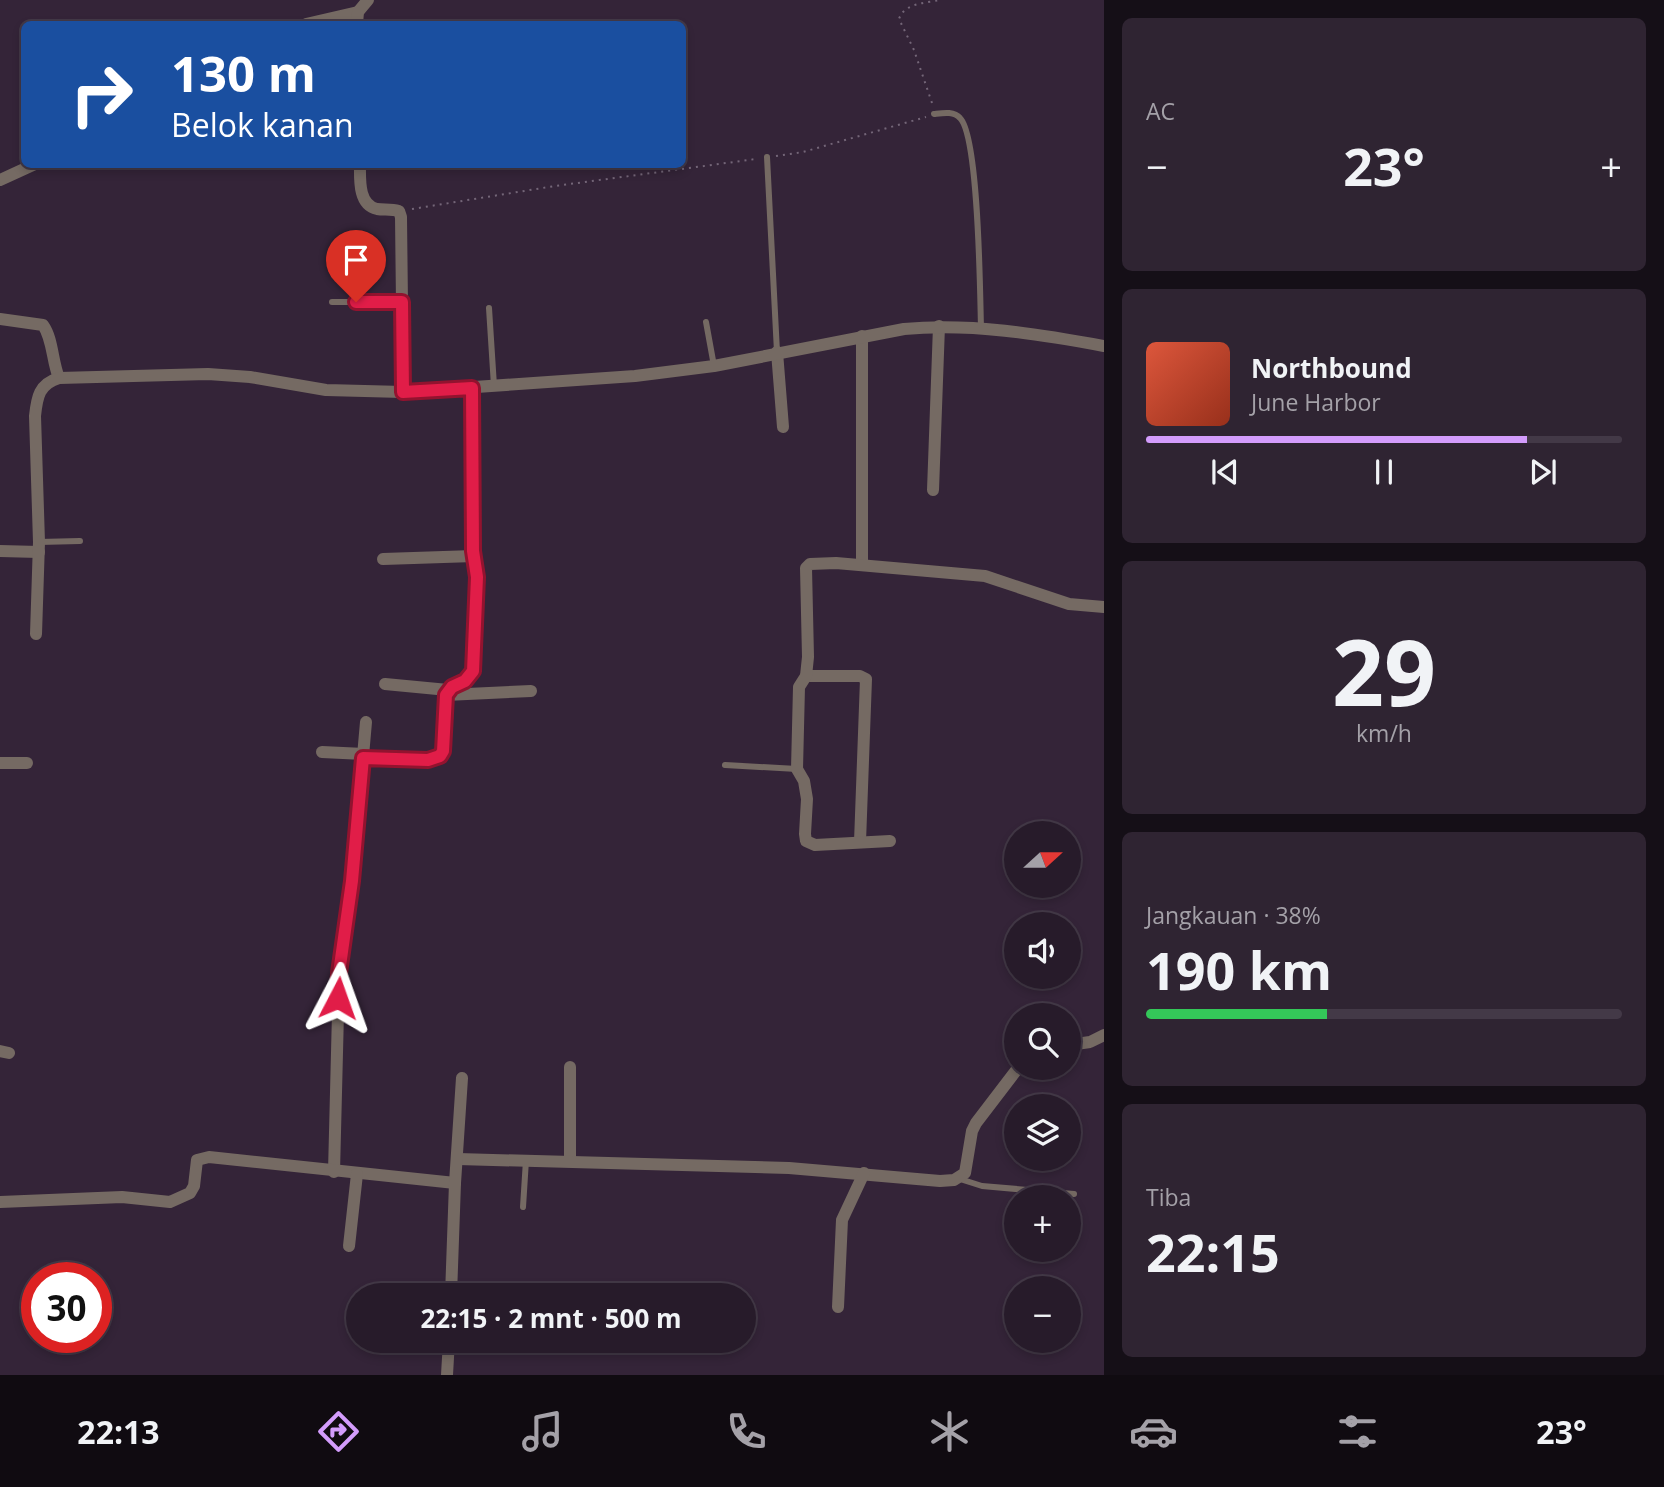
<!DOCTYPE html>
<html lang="id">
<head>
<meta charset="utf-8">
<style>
	:root { --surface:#271b2a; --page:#2f2432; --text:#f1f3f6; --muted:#a4a1a8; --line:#433947; --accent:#d39cfc }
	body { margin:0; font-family:"Open Sans",sans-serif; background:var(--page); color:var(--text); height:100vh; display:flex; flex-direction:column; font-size:26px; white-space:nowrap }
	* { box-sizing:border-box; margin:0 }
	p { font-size:23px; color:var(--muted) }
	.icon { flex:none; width:38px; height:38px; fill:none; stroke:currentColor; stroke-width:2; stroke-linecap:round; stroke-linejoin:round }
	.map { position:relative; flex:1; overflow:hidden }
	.panel { display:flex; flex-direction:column; gap:18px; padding:18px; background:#150f17; width:560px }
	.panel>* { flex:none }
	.top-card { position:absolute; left:21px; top:21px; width:665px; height:147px; border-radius:10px; box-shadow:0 4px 10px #0003,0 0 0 2px var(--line); background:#1a4fa0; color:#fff; overflow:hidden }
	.needle { width:46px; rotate:69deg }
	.buttons { position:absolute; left:1004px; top:821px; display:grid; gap:14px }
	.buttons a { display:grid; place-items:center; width:77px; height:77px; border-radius:50%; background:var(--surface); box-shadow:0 4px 10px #0003,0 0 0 2px var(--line); font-size:35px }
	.speed { position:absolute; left:21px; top:1262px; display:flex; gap:14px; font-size:35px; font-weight:700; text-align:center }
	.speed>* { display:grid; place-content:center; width:91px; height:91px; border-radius:50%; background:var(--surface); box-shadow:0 4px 10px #0003,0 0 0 2px var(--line); line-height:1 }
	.speed .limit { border:10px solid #d22; background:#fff; color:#111 }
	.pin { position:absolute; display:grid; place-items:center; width:60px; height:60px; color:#fff; margin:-72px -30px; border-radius:50% 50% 50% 0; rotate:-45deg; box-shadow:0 0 7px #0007 }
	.pin .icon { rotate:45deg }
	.me { position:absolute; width:77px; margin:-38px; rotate:4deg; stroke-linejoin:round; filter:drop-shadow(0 0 5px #0008) }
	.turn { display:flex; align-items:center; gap:24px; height:147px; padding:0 35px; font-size:32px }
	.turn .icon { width:91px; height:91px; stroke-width:2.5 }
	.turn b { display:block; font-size:49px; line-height:60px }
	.big { font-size:52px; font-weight:700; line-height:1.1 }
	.panel .widget { flex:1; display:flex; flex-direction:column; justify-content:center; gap:10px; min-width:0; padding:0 24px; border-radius:10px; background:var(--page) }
	.panel .dial { align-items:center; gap:0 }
	.dial b { font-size:91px; line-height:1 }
	.song { display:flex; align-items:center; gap:21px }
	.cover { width:84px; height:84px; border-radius:10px; background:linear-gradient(135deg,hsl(10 70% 55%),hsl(10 70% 35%)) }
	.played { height:7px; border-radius:4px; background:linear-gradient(90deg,var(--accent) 80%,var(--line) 80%) }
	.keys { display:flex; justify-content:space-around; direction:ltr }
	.heat { display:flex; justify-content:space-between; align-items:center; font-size:38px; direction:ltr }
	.charge { height:10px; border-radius:5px; background:linear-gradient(90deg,#34c759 38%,var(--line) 0) }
	.trip { position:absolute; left:346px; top:1283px; width:410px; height:70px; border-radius:35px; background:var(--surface); box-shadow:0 4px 10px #0003,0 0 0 2px var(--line); font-weight:700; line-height:70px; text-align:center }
	.menu { display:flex; height:112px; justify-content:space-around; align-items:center; background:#100b11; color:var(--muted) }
	.menu .icon { width:49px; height:49px }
	.menu .selected { color:var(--accent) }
	.menu b { font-size:32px; color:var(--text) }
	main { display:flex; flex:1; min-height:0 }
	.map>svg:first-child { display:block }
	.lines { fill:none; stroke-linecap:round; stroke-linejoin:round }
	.path { stroke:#746678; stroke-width:2; stroke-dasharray:2 5; stroke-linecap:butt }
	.lane { stroke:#756a63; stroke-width:6 }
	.street { stroke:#756a63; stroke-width:12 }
	.route-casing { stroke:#92132f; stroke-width:18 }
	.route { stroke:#e11d48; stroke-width:12 }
</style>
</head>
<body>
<main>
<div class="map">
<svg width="1104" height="1375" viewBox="0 0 1104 1375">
	<rect width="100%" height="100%" fill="#342438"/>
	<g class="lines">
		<g class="path">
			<path d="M932,103L914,50L899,19C904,3 926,3 940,0"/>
			<polyline points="776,156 803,152 926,117"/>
			<polyline points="412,209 555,186 756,159"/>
		</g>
		<g class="lane">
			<path d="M934,114C943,113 954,111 960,118C979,137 980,295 981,328"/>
			<polyline points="767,157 777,352"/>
			<polyline points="332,302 402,302"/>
			<polyline points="489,308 494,386"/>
			<polyline points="706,322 714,366"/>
			<polyline points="39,542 80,541"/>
			<polyline points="725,765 797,769"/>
			<polyline points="960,1179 982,1186 1074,1194"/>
			<polyline points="523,1207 526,1160"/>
		</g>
		<g class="street">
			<polyline points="306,24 358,12"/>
			<polyline points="357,24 358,12 368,0"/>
			<path d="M360,164C360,179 358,205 377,209C384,210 391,209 399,211L401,217L403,392"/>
			<polyline points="0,180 35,164"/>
			<path d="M0,319L43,325C53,339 52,361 59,378"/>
			<polyline points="862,336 862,565"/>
			<polyline points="777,352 783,427"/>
			<polyline points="933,490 939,326"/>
			<polyline points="0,551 39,552"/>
			<polyline points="383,559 474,556"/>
			<path d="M36,634L39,542L35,416C37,397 39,384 59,378L208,374L250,377L326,390L403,392L635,376L714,366L904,329C972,323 1038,334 1104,346"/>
			<polyline points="806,676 860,676 866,679 860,842"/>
			<polyline points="385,684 448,690"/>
			<polyline points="446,695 531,691"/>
			<polyline points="322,752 364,754"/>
			<path d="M363,758L428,760L440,756L443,751C443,736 439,698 451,688C459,681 467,681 473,671L477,577L473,551L472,388"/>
			<polyline points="0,763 27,763"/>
			<polyline points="890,841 815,845 806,841 805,834 807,799 804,781 797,769 799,687 806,676 808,657 806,568 810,564 836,563 985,576 1069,604 1104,607"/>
			<polyline points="1069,1045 1090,1042 1104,1035"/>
			<polyline points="0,1051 9,1053"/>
			<polyline points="570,1067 570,1161"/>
			<polyline points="458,1159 789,1168 940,1181 954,1180 965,1173 972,1131 976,1123 1018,1068"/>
			<polyline points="334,1172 339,973 352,881 366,722"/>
			<polyline points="0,1202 122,1197 170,1202 190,1193 194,1186 197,1160 209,1157 455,1183"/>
			<polyline points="349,1246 357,1174"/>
			<polyline points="451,1295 455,1183 462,1078"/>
			<polyline points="838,1307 842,1220 864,1173"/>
			<polyline points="447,1375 449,1340"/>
		</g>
	</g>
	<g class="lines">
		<defs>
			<polyline id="route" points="338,998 339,973 352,881 363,758 428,760 440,756 443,751 446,695 452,687 465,681 473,671 477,577 473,551 472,388 403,392 402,302 356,302"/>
		</defs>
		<use href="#route" class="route-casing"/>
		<use href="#route" class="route"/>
	</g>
</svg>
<div class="buttons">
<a><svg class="needle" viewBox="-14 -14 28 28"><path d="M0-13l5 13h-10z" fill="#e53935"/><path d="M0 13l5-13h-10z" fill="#a4a1a8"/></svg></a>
<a><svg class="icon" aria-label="sound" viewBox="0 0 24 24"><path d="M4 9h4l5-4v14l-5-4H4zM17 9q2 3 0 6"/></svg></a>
<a><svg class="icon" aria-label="search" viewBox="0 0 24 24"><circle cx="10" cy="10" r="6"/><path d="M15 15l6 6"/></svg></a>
<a><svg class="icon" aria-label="layers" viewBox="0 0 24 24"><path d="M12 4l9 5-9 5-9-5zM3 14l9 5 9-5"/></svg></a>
<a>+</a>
<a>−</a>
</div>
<div class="speed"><div class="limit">30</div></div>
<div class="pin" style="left:356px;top:302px;background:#d93025"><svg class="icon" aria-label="arrive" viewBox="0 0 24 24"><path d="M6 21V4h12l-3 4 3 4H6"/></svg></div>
<svg class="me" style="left:338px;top:998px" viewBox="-20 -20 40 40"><path d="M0-17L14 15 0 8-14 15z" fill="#e11d48" stroke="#fff" stroke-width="4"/></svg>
<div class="trip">22:15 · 2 mnt · 500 m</div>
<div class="top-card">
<div class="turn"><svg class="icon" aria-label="right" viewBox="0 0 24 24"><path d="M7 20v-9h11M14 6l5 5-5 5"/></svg><div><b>130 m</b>Belok kanan</div></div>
</div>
</div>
<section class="panel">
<div class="widget"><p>AC</p>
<div class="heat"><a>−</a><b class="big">23°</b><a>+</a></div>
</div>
<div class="widget">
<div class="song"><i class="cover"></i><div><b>Northbound</b><p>June Harbor</p></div></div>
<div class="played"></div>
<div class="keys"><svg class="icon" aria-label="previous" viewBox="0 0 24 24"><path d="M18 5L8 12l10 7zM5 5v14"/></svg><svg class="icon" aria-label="pause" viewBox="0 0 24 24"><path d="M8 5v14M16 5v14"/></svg><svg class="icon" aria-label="next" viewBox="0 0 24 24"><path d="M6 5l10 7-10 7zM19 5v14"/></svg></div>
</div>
<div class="widget dial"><b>29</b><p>km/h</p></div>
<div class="widget"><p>Jangkauan · 38%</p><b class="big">190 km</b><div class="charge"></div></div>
<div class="widget"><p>Tiba</p><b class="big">22:15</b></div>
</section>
</main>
<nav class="menu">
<b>22:13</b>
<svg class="icon selected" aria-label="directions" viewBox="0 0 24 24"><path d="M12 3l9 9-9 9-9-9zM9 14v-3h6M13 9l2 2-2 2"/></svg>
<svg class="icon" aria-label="music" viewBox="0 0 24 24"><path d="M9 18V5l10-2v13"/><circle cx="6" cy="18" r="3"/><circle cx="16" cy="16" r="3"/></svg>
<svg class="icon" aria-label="phone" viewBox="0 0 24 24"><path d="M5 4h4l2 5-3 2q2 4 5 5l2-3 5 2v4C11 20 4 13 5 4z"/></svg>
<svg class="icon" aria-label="climate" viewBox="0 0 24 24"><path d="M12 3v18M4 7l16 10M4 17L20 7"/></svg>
<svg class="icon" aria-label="car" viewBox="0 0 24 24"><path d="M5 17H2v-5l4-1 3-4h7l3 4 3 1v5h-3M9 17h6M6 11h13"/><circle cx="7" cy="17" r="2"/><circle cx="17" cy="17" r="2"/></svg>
<svg class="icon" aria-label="filters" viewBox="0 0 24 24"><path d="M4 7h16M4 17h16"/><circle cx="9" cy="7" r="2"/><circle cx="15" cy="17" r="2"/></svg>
<b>23°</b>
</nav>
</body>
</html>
